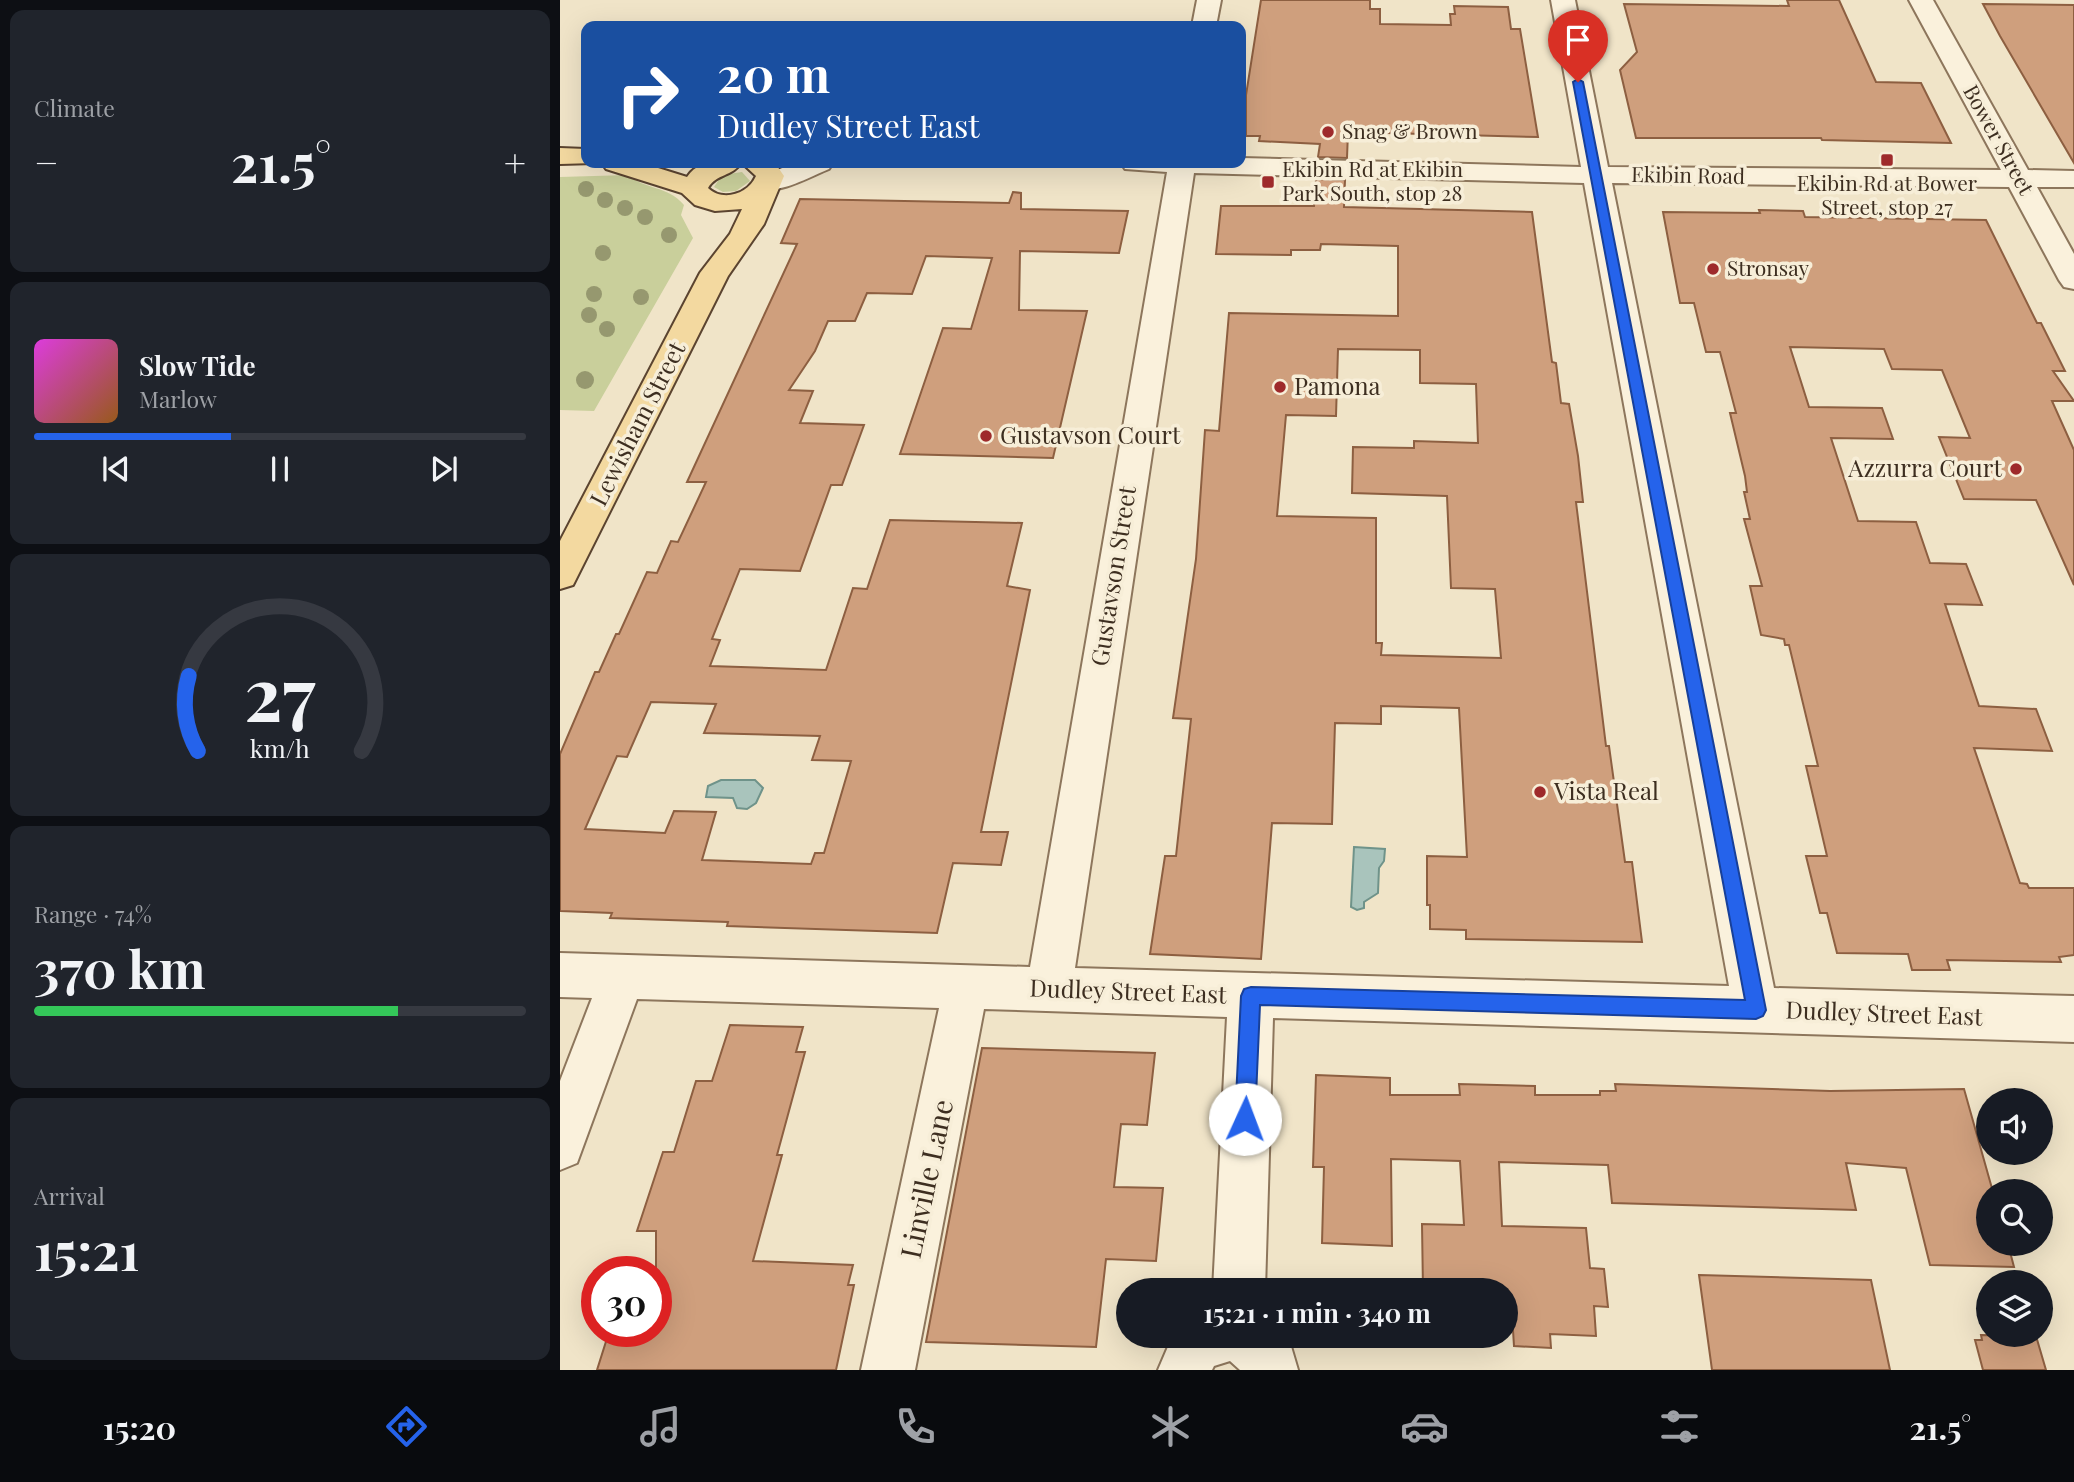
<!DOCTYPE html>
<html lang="en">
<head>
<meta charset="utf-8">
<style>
	:root { --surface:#171b24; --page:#20242c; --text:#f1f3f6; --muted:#9ea1a6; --line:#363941; --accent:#2563eb }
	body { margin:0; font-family:"Playfair Display",serif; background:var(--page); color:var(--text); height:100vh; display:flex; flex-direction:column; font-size:26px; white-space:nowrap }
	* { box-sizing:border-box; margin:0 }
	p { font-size:23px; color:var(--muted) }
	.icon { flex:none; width:38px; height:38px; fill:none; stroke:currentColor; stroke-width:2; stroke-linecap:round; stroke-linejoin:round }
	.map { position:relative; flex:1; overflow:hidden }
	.sheet { display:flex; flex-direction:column; gap:10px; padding:10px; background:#0d0f14; width:560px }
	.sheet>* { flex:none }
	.banner { position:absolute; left:21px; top:21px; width:665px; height:147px; border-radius:14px; box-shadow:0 7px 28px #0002; background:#1a4fa0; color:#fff; overflow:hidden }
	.fabs { position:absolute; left:1416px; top:1088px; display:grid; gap:14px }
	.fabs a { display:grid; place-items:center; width:77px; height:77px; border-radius:50%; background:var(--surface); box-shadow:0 7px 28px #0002; font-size:35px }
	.speed { position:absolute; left:21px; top:1256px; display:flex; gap:14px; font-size:35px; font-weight:700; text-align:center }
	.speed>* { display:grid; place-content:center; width:91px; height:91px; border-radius:50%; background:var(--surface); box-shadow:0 7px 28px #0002; line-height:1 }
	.speed .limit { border:10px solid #d22; background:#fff; color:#111 }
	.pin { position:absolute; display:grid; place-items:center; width:60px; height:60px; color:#fff; margin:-72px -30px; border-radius:50% 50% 50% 0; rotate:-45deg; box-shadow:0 0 7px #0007 }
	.pin .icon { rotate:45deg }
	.me { position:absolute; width:77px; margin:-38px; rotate:2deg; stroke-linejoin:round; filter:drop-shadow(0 0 5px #0008) }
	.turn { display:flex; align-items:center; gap:24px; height:147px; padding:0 21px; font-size:32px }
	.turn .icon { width:91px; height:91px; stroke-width:2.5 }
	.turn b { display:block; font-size:49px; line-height:60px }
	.big { font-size:52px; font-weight:700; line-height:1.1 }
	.sheet .widget { flex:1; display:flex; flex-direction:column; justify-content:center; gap:10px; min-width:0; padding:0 24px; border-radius:14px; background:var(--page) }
	.sheet .dial { align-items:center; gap:0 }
	.dial svg { height:182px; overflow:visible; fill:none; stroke:var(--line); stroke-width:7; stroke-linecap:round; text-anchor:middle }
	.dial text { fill:var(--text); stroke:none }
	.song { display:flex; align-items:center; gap:21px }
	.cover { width:84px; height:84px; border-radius:10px; background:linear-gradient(135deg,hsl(300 70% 55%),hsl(30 70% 35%)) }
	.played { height:7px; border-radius:4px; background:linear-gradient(90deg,var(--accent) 40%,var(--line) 40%) }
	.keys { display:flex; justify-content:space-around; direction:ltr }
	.heat { display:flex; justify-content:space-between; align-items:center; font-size:38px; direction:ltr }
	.charge { height:10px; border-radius:5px; background:linear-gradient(90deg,#34c759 74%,var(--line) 0) }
	.trip { position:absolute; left:556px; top:1278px; width:402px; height:70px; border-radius:35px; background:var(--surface); box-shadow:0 7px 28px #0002; font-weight:700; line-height:70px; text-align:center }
	.tab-bar { display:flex; height:112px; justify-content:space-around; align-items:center; background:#090b0e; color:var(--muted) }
	.tab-bar .icon { width:49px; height:49px }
	.tab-bar .active { color:var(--accent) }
	.tab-bar b { font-size:32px; color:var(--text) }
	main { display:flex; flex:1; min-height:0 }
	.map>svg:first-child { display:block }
	.green { fill:#c9cf9b }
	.water { fill:#a9c4bc; stroke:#6f938a; stroke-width:2 }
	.building { fill:#cf9f7d; stroke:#8d5f41; stroke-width:2; fill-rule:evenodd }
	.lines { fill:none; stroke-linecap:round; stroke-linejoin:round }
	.minor-casing { stroke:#8d765c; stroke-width:4 }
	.major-casing { stroke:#5b4430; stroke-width:4 }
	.minor { fill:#faf1dc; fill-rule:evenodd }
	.major { fill:#f3d9a0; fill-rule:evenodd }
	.tree { fill:#96986f }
	.route { fill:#2563eb; stroke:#184099; stroke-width:2 }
	.poi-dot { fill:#9e2a2b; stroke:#f7eed8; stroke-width:2.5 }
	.labels { text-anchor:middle; stroke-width:7; stroke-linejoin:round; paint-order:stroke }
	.far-poi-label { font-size:21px; fill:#3d2e20; stroke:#f7eed8; text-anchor:start }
	.far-street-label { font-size:21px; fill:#3d2e20; stroke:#f7eed8 }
	.poi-label { font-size:24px; fill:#3d2e20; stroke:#f7eed8; text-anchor:start }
	.street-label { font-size:24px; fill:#3d2e20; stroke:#f7eed8 }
	.near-street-label { font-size:28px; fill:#3d2e20; stroke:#f7eed8 }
</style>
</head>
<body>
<main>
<section class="sheet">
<div class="widget"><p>Climate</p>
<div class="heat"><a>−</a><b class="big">21.5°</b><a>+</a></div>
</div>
<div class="widget">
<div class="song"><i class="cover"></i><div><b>Slow Tide</b><p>Marlow</p></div></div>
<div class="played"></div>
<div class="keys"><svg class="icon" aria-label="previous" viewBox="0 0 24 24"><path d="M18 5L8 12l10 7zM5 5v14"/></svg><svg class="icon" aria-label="pause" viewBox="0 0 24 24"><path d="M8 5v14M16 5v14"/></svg><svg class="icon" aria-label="next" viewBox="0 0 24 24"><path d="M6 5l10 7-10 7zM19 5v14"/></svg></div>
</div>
<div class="widget dial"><svg viewBox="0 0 100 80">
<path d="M14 69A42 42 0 1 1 86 69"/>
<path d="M14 69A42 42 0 0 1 10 36" stroke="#2563eb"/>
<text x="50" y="56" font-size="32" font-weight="700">27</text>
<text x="50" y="72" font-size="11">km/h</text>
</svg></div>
<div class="widget"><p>Range · 74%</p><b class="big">370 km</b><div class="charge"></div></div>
<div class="widget"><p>Arrival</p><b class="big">15:21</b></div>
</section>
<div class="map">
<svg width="1514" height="1370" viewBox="0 0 1514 1370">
	<rect width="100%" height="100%" fill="#f0e4c8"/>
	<g class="green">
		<polygon points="182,172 190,181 176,191 163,192 154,187 162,175"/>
		<path d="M68,175C85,190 107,185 124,205L121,215L133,238L34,411L0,410V177Z"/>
	</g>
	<g class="water">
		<polygon points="161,780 195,780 203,788 196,803 187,809 177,808 173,798 146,797 148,786"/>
		<polygon points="794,847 825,849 824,861 819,868 818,893 804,902 804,908 797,910 791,907"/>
	</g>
	<g class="building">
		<polygon points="701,0 810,0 810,9 820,9 820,24 891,25 890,14 895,14 894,6 948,7 951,29 960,29 978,137 788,132 787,158 758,157 760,144 699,141 700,136 686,136 686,95"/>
		<polygon points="1227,0 1279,0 1316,82 1361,83 1391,143 1262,140 1261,138 1076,138 1060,70 1077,52 1064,4 1229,6"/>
		<polygon points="1423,4 1514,5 1514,163 1440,36"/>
		<path d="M756,179L785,180L784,207L972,212L992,362L996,363L1001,403L1009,404L1018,456L1023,502H1016L1046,746H1049L1065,862H1072L1082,942L906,939V930L870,929V905H867V856L907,857L899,708L821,706V724L775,723L772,824L712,823L701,959L590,954L605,856H616L631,719L613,718L636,559L645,430L659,431L669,313L838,316V246L761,244L760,250H731V255L656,254L661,206H754ZM778,349L860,350V383L916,384L918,443L854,441V448L793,447L792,493L887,496L891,588L935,589L941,658L821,655L822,643H816V518L717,516L726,415L776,416Z"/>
		<path d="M453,192L461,193V209L568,211L559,253L460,251L459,310L527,311L493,458L340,454L383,328L411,329L432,258L366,256L352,294L307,293L295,321H268L255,351L229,390L253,391L240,423L304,425L282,485H271L240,571L180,569L152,639L160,640L150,666L266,670L293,588L307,589L330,520L462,523L447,586L470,590L421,832H448L441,865L393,863L377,933L167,926L168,922L50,918L52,913L0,911V754L35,672H39L56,634H59L87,572L97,573L111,541L118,542L146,482H127L237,244L221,243L240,199L449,203ZM91,702L156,704L144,733L260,736L252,760L291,761L264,853H255L251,864L142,860L156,812L114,811L105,833L25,829L57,756L67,757Z"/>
		<polygon points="1199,210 1243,211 1245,217 1426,220 1477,323 1481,323 1505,371 1493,371 1514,401 1492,401 1514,450 1514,585 1476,500 1404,499 1379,437 1410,438 1382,370 1332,369 1324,349 1230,347 1249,407 1322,408 1333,439 1271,438 1298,521 1356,522 1370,563 1406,564 1422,605 1385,604 1419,706 1476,709 1492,751 1414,748 1460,883 1467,884 1469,888 1514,888 1514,955 1499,957 1501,962 1387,960 1390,970 1352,970 1348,954 1277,953 1267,913 1260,913 1246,856 1267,856 1246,766 1258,766 1229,645 1225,645 1224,639 1201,635 1190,586 1202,586 1184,519 1190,519 1184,492 1187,492 1185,476 1170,413 1176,413 1160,352 1146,352 1134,303 1120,303 1103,212 1200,213"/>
		<polygon points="170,1025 243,1027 236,1052 245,1052 217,1155 222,1155 193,1261 293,1265 288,1285 294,1285 276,1370 37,1370 49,1332 96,1332 96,1231 77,1231 103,1152 114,1152 136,1081 152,1081"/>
		<polygon points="422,1048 595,1053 587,1125 561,1124 554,1187 603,1188 596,1261 546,1259 536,1347 366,1342"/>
		<polygon points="756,1075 830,1078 830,1095 900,1095 899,1084 975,1086 975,1095 1040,1095 1040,1091 1056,1091 1055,1084 1270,1091 1404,1089 1433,1192 1428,1192 1428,1244 1448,1244 1454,1267 1370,1265 1346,1168 1286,1163 1296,1210 1052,1203 1048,1165 939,1162 942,1226 1026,1228 1030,1268 1044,1269 1048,1307 1034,1306 1036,1336 990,1334 991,1348 954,1346 952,1314 947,1314 947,1290 863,1290 862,1224 904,1225 900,1161 831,1159 832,1246 762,1243 764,1167 753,1167"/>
		<polygon points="1139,1275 1311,1280 1330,1370 1152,1370"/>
		<polygon points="1421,1335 1476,1336 1486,1370 1423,1370 1415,1340 1422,1340"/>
	</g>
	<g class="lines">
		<defs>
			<g id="minor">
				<polygon points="637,0 661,0 656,26 632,26"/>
				<path d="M991,0H1015L1048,167L1441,170L1349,0H1373L1468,170L1514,171V187H1477L1514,254V289L1504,287L1499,280L1449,187L1052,183L1214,988L1514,996V1042L713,1018L705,1290H653L667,1017L424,1009L355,1370H301L379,1008L77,999L17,1163L0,1170V1081L32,998L0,997V953L470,967L607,172L565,169L561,163H681V158L1021,167ZM634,173L1024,183L1169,986L515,968Z"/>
				<path d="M236,163H273L269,169C249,177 221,194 198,189L194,183L198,177Z"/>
				<polygon points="613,1335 721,1335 730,1343 738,1370 680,1370 670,1361 654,1366 652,1370 598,1370"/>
			</g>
			<g id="major">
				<polygon points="0,148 26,149 26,163 35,163 0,164"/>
				<path d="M42,163H82L127,177C139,158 161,163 181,163C173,176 156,174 148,188C163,202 188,194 196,176L182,163H215L224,176L204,224L168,276L13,585L0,589V541L140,273L170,234L182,209L155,211L135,205L122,193L46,169Z"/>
			</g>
		</defs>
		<use href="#minor" class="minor-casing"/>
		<use href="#major" class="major-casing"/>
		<use href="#minor" class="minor"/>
		<use href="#major" class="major"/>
	</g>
	<g class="tree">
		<circle cx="26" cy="189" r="8"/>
		<circle cx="45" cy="200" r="8"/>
		<circle cx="65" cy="208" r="8"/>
		<circle cx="85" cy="217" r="8"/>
		<circle cx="109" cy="235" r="8"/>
		<circle cx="43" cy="253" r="8"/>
		<circle cx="34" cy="294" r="8"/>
		<circle cx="81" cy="297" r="8"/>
		<circle cx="29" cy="315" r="8"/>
		<circle cx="47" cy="329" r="8"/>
		<circle cx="25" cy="380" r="9"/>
	</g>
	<polygon class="route" points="1018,79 1023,82 1206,1010 1203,1016 1196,1019 700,1005 695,1119 692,1126 685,1129 678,1126 675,1119 681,996 684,989 691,987 1185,1000 1013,82"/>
	<g class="poi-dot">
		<circle cx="768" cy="132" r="7"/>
		<rect x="1320" y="153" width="14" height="14" rx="3.5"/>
		<rect x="701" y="175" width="14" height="14" rx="3.5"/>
		<circle cx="1153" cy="269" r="7"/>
		<circle cx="720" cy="387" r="7"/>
		<circle cx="426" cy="436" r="7"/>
		<circle cx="1456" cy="469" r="7"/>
		<circle cx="980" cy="792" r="7"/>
	</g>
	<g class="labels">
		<g class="far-poi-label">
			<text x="782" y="139">Snag &amp; Brown</text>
			<text x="722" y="177">Ekibin Rd at Ekibin<tspan x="722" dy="24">Park South, stop 28</tspan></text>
			<text x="1327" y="191" text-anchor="middle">Ekibin Rd at Bower<tspan x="1327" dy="24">Street, stop 27</tspan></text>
			<text x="1167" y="276">Stronsay</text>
		</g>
		<g class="far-street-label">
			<text transform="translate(1438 140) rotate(61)" y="7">Bower Street</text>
			<text transform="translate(1128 176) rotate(1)" y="7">Ekibin Road</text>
		</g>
		<g class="poi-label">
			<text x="734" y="395">Pamona</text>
			<text x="440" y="444">Gustavson Court</text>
			<text x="1442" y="477" text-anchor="end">Azzurra Court</text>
			<text x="994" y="800">Vista Real</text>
		</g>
		<g class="street-label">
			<text transform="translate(78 424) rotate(-63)" y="8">Lewisham Street</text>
			<text transform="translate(554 576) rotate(-81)" y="8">Gustavson Street</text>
			<text transform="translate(568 992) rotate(2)" y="8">Dudley Street East</text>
			<text transform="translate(1324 1014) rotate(2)" y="8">Dudley Street East</text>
		</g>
		<g class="near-street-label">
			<text transform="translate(367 1179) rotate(-78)" y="10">Linville Lane</text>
		</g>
	</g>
</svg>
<div class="fabs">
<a><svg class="icon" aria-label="sound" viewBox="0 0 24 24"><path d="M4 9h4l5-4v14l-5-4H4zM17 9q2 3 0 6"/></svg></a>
<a><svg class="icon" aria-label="search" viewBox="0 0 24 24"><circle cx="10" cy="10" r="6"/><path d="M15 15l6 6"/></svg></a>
<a><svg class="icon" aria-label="layers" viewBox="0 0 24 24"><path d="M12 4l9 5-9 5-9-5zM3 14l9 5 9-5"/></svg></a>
</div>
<div class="speed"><div class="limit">30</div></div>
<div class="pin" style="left:1018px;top:82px;background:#d93025"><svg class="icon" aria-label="arrive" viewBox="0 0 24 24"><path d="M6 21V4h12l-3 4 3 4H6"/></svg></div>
<svg class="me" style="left:685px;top:1119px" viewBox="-20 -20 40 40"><circle r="19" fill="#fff"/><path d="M0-13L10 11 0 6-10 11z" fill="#2563eb"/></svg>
<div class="trip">15:21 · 1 min · 340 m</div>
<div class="banner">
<div class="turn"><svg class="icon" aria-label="right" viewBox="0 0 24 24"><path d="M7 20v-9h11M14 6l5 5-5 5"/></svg><div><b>20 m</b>Dudley Street East</div></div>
</div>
</div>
</main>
<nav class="tab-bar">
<b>15:20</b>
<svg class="icon active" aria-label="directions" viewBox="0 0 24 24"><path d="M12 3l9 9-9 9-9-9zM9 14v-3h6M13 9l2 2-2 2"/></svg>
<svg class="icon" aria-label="music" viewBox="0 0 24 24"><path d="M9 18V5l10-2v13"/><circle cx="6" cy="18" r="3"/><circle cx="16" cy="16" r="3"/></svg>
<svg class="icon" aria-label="phone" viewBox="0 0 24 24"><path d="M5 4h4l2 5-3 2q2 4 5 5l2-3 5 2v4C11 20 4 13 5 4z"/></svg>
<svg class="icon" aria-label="climate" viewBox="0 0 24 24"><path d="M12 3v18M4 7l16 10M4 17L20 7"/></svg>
<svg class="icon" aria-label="car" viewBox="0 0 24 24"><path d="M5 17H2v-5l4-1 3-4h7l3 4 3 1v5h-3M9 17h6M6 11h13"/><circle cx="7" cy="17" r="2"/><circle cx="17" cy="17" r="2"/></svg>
<svg class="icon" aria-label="filters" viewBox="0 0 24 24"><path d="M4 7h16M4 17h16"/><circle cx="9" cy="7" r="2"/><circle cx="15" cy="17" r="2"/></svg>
<b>21.5°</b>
</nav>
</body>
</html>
